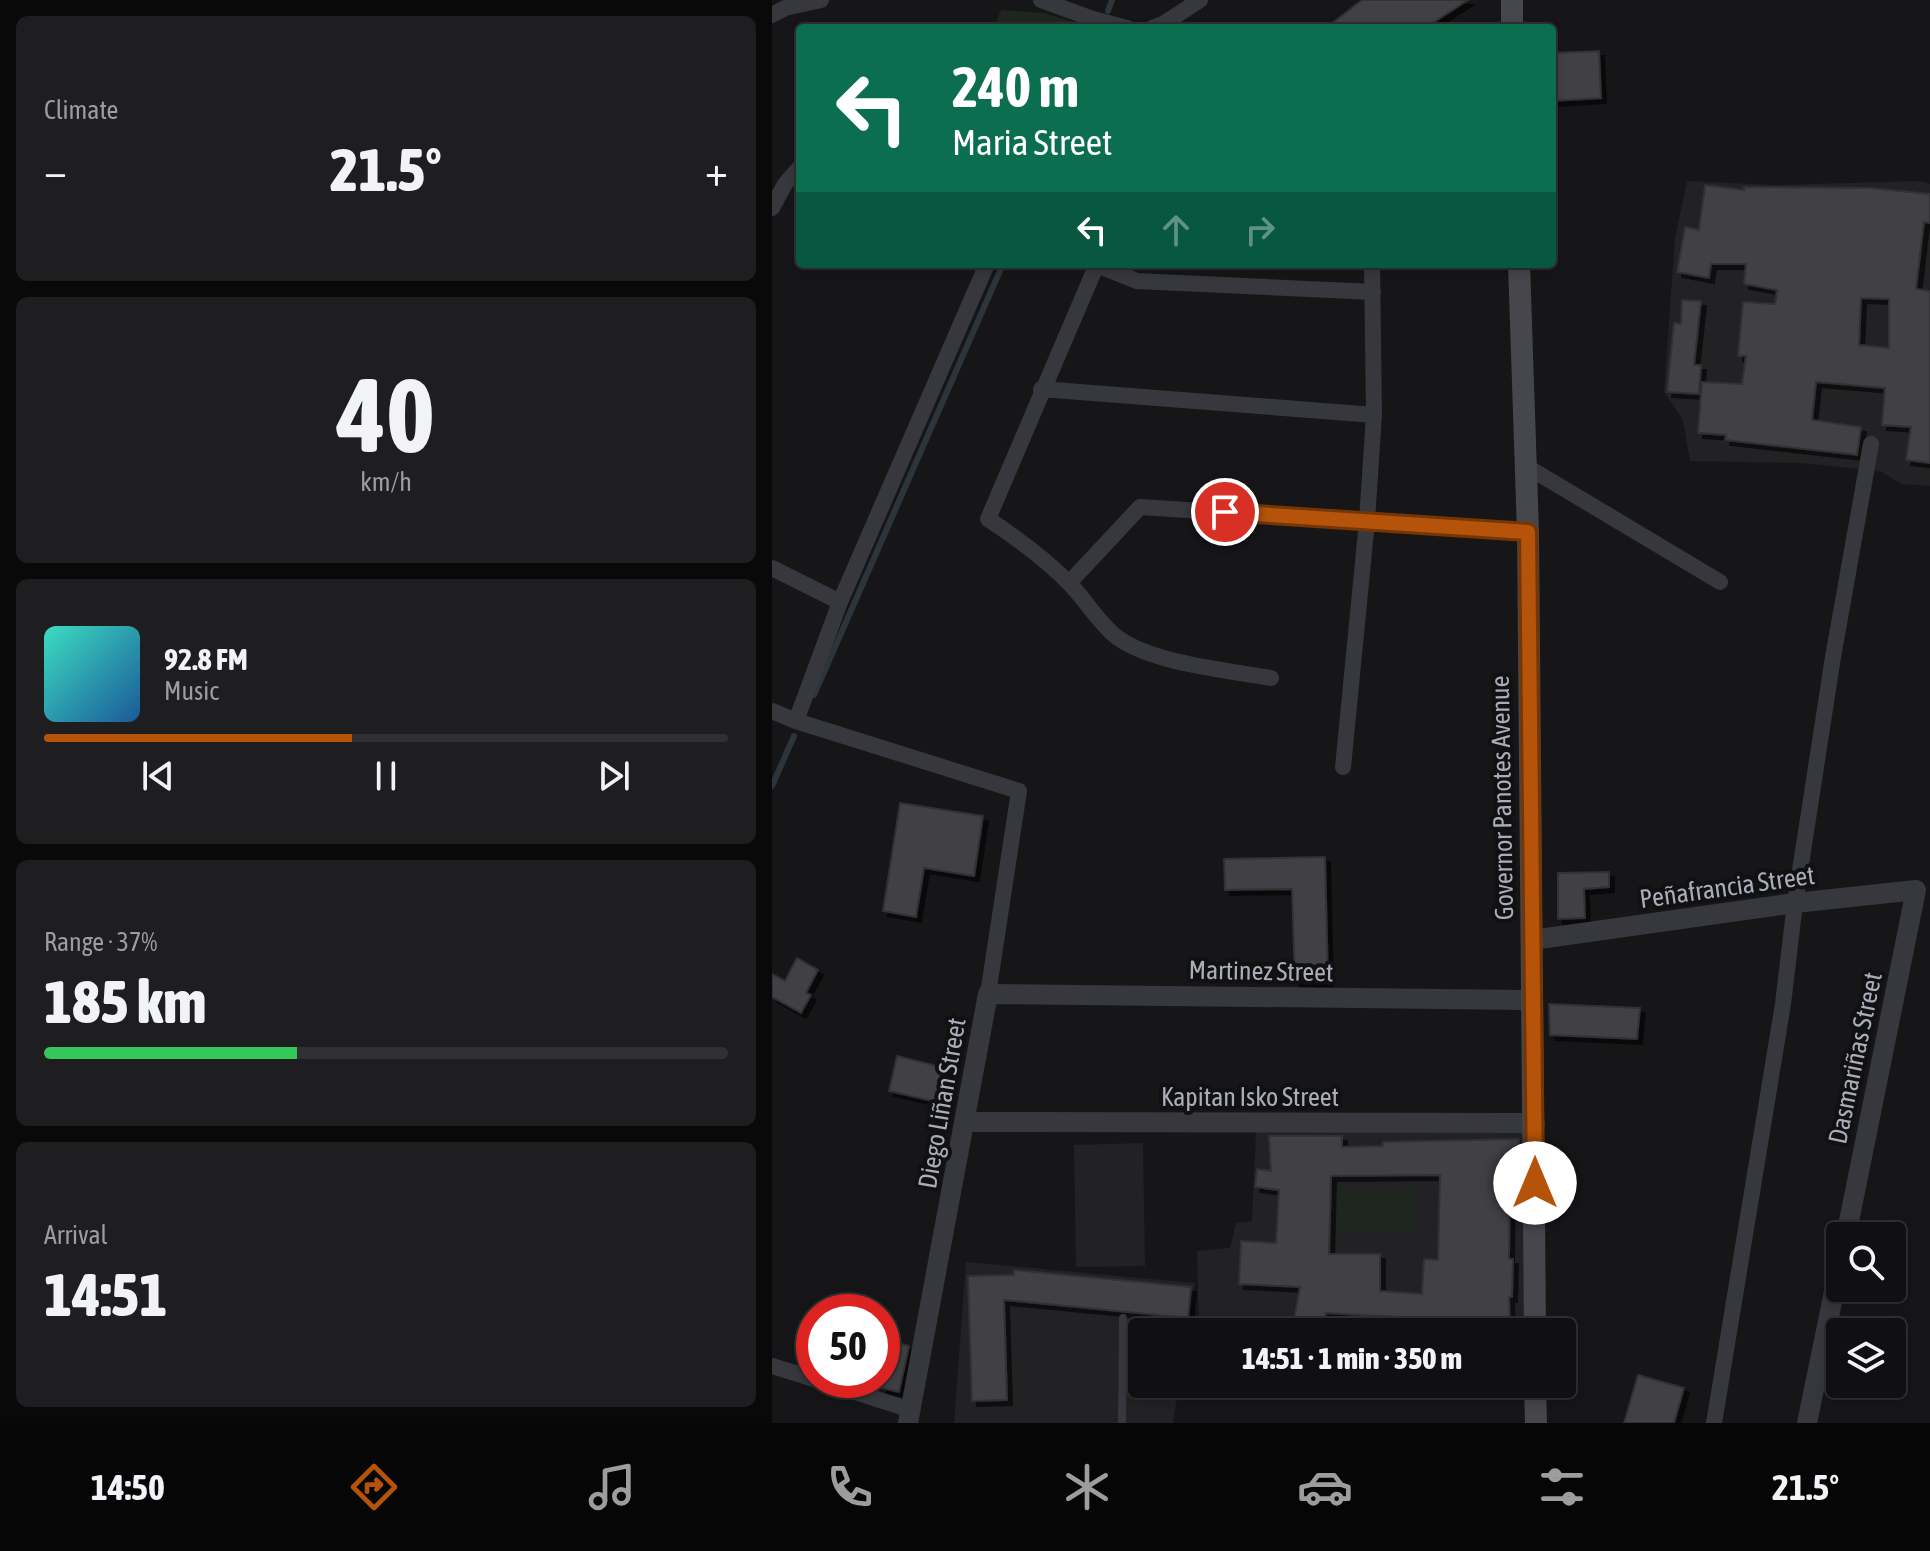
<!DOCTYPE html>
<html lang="en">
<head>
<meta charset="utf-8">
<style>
	:root { --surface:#101012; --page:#1e1e20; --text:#f1f3f6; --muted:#9c9d9f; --line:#303032; --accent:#b45309 }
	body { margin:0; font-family:"Asap Condensed",sans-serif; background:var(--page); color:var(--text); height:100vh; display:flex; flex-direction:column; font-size:30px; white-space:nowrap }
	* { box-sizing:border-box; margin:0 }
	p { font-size:26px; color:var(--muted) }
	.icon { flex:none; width:44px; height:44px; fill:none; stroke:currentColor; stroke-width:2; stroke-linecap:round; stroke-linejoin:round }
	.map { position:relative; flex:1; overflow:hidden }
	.sheet { display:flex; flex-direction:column; gap:16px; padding:16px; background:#09090a; width:772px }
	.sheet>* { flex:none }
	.banner { position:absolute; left:24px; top:24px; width:760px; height:244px; border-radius:8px; box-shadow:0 4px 12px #0003,0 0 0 2px var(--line); background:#0b6e4f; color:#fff; overflow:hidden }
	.controls { position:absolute; left:1054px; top:1222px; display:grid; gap:16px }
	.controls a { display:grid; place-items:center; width:80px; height:80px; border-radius:8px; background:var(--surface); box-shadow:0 4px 12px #0003,0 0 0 2px var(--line); font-size:40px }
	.speed { position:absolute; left:24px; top:1294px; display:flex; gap:16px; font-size:40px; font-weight:700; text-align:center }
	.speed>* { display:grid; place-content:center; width:104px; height:104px; border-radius:50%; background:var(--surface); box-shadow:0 4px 12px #0003,0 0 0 2px var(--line); line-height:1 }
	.speed .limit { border:12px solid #d22; background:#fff; color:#111 }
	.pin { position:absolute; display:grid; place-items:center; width:68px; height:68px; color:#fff; margin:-34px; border:4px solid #fff; border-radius:50%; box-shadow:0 2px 8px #0007 }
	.me { position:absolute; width:88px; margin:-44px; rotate:0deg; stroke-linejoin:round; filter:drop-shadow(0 0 6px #0008) }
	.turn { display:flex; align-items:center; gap:28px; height:168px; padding:0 24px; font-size:36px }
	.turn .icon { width:104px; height:104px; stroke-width:2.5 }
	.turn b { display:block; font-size:56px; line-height:68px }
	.lanes { display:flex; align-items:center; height:76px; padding:0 24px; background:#0003; justify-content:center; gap:40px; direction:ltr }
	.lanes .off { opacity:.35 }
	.big { font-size:60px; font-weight:800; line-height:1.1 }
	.sheet .tile { flex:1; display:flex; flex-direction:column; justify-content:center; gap:12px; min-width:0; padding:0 28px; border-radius:12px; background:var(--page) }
	.sheet .dial { align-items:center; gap:0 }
	.dial b { font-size:104px; line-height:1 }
	.song { display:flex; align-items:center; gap:24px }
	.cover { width:96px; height:96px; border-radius:12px; background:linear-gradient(135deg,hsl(170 70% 55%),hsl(210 70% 35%)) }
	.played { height:8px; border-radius:4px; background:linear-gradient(90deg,var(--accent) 45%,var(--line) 45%) }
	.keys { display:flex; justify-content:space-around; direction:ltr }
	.heat { display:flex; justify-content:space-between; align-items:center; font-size:44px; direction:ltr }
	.charge { height:12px; border-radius:6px; background:linear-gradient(90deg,#34c759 37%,var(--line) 0) }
	.trip { position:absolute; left:356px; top:1318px; width:448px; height:80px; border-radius:8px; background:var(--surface); box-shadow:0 4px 12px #0003,0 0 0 2px var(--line); font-weight:800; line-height:80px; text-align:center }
	.menu { display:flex; height:128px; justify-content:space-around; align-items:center; background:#060607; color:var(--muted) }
	.menu .icon { width:56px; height:56px }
	.menu .active { color:var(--accent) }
	.menu b { font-size:36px; color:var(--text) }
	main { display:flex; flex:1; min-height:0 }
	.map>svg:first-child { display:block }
	.built { fill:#222225 }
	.green { fill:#1e261f }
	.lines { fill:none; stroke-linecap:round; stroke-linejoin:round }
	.stream { stroke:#2c353c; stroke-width:6 }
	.building { fill:#404145; stroke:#303034; stroke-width:2; fill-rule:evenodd; filter:url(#shadow) }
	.service { stroke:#37383d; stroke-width:8 }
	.minor { stroke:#37383d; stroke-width:16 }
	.tertiary { stroke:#37383d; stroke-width:20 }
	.secondary { stroke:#45474d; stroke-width:22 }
	.route-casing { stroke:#753606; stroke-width:20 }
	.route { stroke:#b45309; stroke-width:14 }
	.labels { text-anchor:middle; stroke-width:8; stroke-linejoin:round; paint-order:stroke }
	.street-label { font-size:26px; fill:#a8adb8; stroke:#111113 }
</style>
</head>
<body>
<main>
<section class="sheet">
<div class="tile"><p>Climate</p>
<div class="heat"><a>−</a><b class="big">21.5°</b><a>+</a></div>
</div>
<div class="tile dial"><b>40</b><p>km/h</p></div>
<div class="tile">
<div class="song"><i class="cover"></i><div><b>92.8 FM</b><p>Music</p></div></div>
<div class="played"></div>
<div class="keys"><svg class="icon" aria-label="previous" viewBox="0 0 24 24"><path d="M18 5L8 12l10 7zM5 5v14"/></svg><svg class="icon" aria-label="pause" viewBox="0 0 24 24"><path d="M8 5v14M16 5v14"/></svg><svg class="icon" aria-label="next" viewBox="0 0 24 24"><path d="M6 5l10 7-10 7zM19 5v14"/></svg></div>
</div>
<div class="tile"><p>Range · 37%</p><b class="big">185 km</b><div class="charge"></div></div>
<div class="tile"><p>Arrival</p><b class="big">14:51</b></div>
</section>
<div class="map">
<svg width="1158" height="1423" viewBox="0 0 1158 1423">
	<defs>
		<filter id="shadow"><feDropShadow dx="5" dy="5" stdDeviation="0" flood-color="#0009"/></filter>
	</defs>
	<rect width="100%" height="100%" fill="#161618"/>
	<g class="built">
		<polygon points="915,181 1004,185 1147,181 1158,184 1158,486 1129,484 1108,471 1028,463 918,461 911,420 892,392 903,238"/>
		<polygon points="484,1131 755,1133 754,1332 427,1332 425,1251 458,1248 464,1223 480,1221"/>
		<polygon points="371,1143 373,1266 304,1267 302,1145"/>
		<polygon points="194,1262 423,1283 415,1332 370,1332 370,1384 407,1384 401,1423 182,1423"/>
		<polygon points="428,1384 754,1384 754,1399 428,1397"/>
	</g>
	<g class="green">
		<polygon points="229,10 271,13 309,24 307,28 222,28"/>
		<polygon points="562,1189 643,1189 643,1233 563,1233"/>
	</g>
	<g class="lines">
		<g class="stream">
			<polyline points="336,11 340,0"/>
			<polyline points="42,695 231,264"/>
			<polyline points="0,786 22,736"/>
		</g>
	</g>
	<g class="building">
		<polygon points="590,0 696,0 653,28 554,28"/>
		<polygon points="827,51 829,98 780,101 780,53"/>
		<path d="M933,185L972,190V187L1097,188L1158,194V223L1152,222L1144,289L1158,291V463L1134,460L1139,427L1110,425L1113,388L1044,382L1040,420L1089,427L1085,455L953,440L954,435L926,433L930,382L970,384L974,356H966L971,302L1003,304L1005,290L972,284L974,264H939L937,278L905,272L913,227L927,230ZM1089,298L1117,299V348L1087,345Z"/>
		<polygon points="910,300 929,301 922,365 929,365 927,394 895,392 902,323 909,324"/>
		<polygon points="128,803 211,816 202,876 152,868 144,917 111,911"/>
		<polygon points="553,857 556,982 523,982 520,889 453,890 452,859"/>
		<polygon points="837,872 837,887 812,889 813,918 786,919 786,873"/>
		<polygon points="25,958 46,970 34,993 39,995 29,1013 0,997 0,974 13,981"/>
		<polygon points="777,1004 868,1008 865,1039 778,1035"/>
		<polygon points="125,1056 173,1068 165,1102 117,1091"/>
		<path d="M497,1136H570V1147L611,1146V1142L747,1139L748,1174H738L737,1259H741L740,1297H737L738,1332H638L640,1318L554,1313L550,1332H520L528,1287L467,1284L469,1241L504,1243L507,1190L483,1187L485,1169L499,1171ZM668,1175L666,1260L652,1259L650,1294L608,1291V1254H557L559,1176Z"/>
		<polygon points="242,1270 419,1287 416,1318 232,1300 235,1400 200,1401 196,1276 242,1275"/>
		<polygon points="110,1339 137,1346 127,1392 110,1388"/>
		<polygon points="866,1375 912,1388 902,1423 852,1423"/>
	</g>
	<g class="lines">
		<polyline class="service" points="350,1423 351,1318"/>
		<g class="minor">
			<polyline points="269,0 321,19 355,28"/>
			<polyline points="0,15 13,8 49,0"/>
			<polyline points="380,28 391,24 428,0"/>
			<polyline points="0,208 13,184 28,167"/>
			<path d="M325,264L216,519C245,538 272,558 297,583C314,600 327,624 346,638C383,664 455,670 499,678"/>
			<polyline points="325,265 365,281 601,292"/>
			<polyline points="269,389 602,415"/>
			<polyline points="754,466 948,582"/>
			<polyline points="0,568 68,602"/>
			<polyline points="297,583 368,507 756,532"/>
			<polyline points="0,711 24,721 247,791 216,994"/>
			<polyline points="24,721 68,602 215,264"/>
			<polyline points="571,767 595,521 602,415 600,264"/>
			<polyline points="0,1366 42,1379"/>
			<polyline points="45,1380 139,1410"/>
			<polyline points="942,1423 1011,1004 1023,903 1061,657 1099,444"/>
		</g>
		<g class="tertiary">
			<polyline points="760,940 1023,903 1144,890 1074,1236"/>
			<polyline points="194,1122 763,1123"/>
			<polyline points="136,1423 216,994 761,1000"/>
			<polyline points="1035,1423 1068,1263"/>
		</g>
		<g class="secondary">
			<polyline points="740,0 740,28"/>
			<polyline points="747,264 756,532 763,1332"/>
			<polyline points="763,1384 764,1423"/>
		</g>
	</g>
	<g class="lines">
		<defs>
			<polyline id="route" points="453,512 756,532 763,1183"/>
		</defs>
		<use href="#route" class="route-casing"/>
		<use href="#route" class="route"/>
	</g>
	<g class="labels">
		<g class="street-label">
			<text transform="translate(730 798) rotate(-91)" y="9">Governor Panotes Avenue</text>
			<text transform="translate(955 887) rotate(-8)" y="9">Peñafrancia Street</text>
			<text transform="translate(489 971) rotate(1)" y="9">Martinez Street</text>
			<text transform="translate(1083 1058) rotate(-78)" y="9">Dasmariñas Street</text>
			<text x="478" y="1106">Kapitan Isko Street</text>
			<text transform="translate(170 1103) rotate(-80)" y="9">Diego Liñan Street</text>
		</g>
	</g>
</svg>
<div class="controls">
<a><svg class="icon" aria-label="search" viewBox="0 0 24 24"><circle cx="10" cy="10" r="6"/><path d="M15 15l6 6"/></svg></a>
<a><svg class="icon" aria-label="layers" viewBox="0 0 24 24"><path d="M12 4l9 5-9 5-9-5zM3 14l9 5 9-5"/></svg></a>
</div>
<div class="speed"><div class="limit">50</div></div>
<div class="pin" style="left:453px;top:512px;background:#d93025"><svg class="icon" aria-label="arrive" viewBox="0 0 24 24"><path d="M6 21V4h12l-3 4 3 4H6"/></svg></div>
<svg class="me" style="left:763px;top:1183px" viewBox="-20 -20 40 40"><circle r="19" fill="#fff"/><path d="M0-13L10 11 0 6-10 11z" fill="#b45309"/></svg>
<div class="trip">14:51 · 1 min · 350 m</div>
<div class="banner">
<div class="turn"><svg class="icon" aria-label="left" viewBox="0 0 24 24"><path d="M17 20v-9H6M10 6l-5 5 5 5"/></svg><div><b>240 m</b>Maria Street</div></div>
<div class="lanes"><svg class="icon" aria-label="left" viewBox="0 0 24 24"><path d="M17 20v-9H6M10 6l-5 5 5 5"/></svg><svg class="icon off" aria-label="ahead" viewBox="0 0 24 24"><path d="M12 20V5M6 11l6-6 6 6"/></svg><svg class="icon off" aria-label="right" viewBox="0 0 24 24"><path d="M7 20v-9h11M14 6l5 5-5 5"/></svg></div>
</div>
</div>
</main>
<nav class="menu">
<b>14:50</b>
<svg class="icon active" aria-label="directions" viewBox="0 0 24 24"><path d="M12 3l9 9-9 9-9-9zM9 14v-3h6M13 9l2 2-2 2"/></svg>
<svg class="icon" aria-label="music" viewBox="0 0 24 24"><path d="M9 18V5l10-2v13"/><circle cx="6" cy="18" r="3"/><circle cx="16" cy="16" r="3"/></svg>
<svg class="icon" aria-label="phone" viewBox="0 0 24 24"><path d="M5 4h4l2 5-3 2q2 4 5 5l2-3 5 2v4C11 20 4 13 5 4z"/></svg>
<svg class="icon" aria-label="climate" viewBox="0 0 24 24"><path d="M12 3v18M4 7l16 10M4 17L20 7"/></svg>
<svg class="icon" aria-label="car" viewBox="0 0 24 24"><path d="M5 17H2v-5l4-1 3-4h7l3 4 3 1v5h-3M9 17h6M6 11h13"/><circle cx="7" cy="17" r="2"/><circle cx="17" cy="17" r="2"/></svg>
<svg class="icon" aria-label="filters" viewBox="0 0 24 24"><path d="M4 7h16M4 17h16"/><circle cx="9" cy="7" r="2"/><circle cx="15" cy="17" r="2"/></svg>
<b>21.5°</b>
</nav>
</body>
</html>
